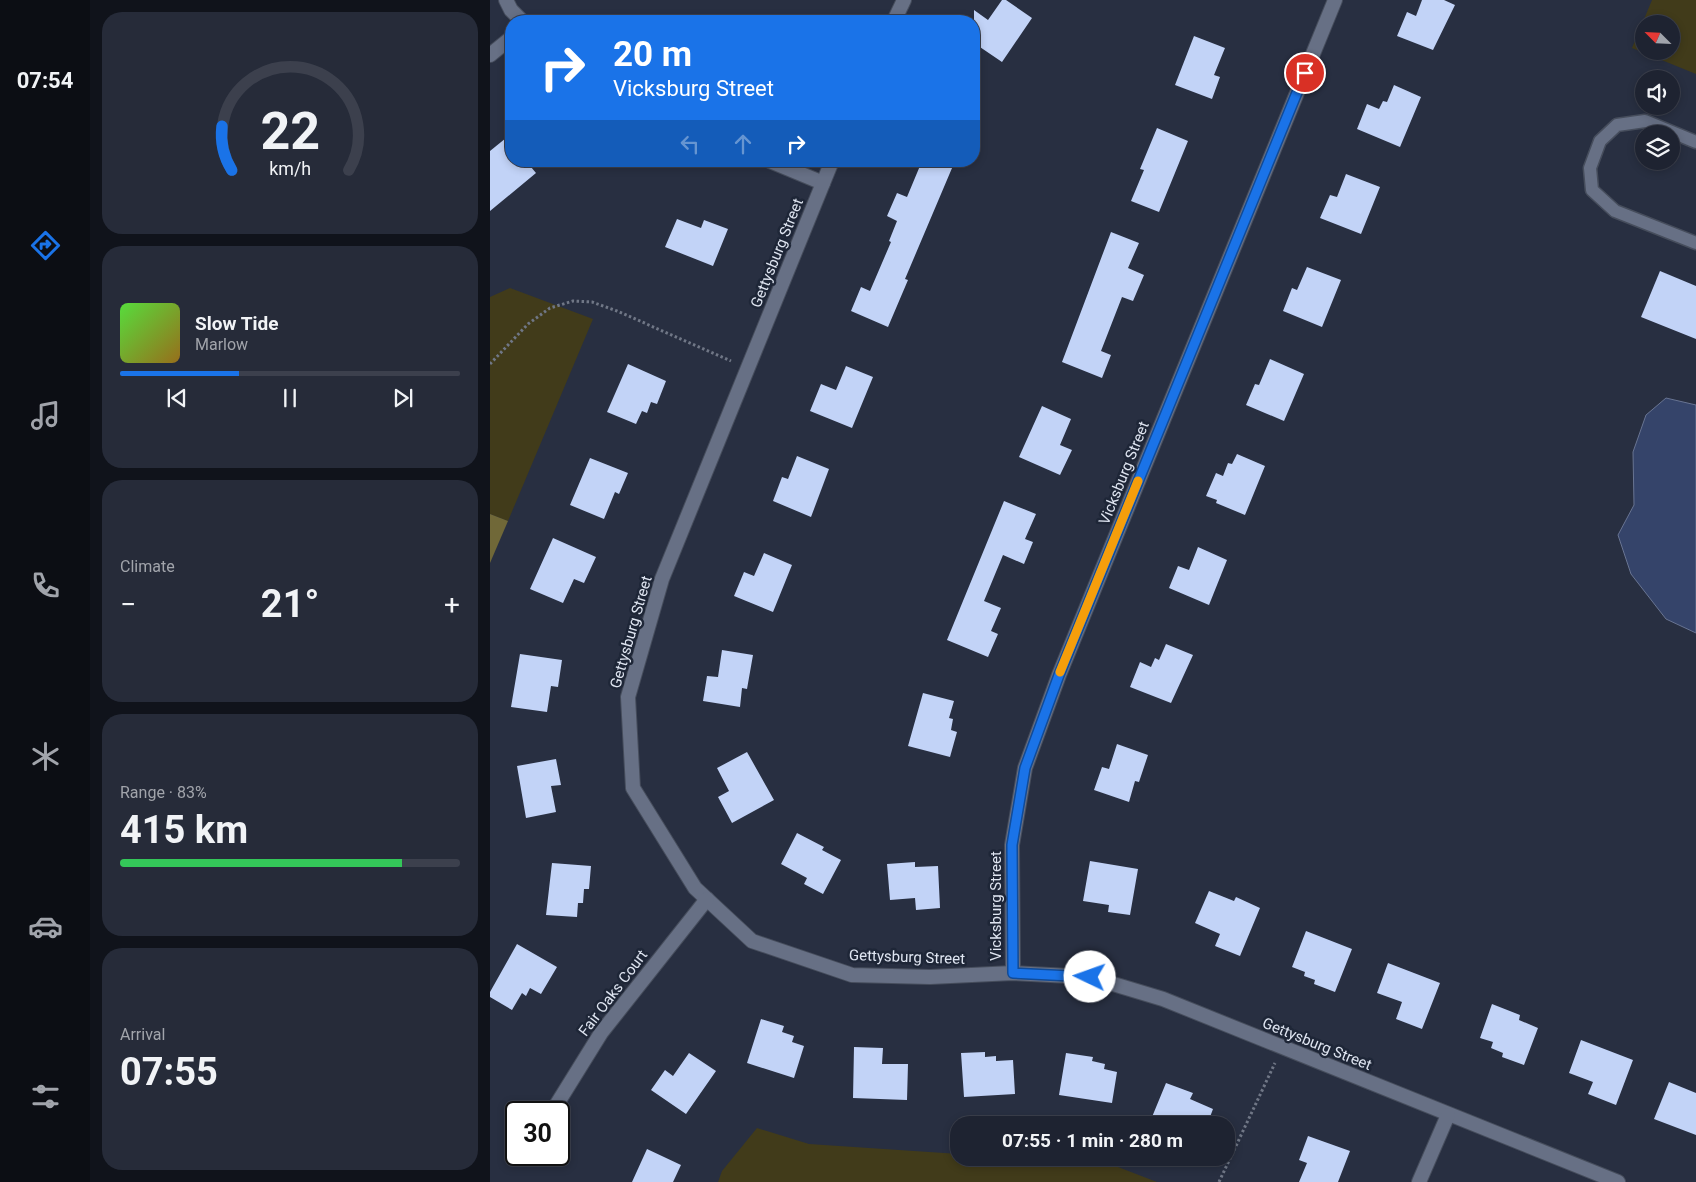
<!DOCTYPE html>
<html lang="en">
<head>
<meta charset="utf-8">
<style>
	:root { --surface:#1e2331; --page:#262b39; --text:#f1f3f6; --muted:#a1a4ab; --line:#3c404d; --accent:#1a73e8 }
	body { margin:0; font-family:Roboto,sans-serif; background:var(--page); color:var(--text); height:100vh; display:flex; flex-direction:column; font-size:19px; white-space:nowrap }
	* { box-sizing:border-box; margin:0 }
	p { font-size:16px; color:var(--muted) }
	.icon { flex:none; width:28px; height:28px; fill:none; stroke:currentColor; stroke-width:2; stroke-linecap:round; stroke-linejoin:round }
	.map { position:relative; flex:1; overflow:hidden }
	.side { display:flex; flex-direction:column; gap:12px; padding:12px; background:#10131b; width:400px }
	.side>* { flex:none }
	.top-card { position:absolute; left:15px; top:15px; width:475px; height:152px; border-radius:20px; box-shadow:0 2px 8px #0003,0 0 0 1px var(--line); background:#1a73e8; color:#fff; overflow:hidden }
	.needle { width:32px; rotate:294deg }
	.controls { position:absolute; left:1145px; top:15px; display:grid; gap:10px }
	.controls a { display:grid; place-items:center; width:45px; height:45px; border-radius:50%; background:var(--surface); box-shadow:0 2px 8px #0003,0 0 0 1px var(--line); font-size:25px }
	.speed { position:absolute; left:15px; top:1101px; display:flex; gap:10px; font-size:25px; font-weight:700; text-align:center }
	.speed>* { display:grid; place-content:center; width:65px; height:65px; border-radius:50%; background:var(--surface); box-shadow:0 2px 8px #0003,0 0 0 1px var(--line); line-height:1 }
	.speed .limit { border:2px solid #111; border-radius:8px; background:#fff; color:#111 }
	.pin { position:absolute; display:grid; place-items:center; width:42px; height:42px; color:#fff; margin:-21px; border:2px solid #fff; border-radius:50%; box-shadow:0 1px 5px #0007 }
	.me { position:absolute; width:55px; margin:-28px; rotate:273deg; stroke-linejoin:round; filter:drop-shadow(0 0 4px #0008) }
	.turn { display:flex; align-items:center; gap:18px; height:105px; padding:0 25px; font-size:22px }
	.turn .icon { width:65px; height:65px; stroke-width:2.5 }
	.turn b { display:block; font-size:35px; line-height:42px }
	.lanes { display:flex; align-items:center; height:48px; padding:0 25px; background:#0003; justify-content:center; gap:25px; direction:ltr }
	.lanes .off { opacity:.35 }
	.big { font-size:38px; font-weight:700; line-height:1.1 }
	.side .widget { flex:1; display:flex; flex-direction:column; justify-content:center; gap:8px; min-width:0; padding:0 18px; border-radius:20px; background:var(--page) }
	.side .dial { align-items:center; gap:0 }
	.dial svg { height:130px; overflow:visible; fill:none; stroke:var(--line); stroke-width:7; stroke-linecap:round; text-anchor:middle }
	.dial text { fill:var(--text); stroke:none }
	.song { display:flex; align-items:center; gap:15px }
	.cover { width:60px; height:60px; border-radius:8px; background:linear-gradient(135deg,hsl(110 70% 55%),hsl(40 70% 35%)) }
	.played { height:5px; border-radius:2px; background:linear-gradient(90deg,var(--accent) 35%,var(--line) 35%) }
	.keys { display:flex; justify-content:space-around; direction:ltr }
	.heat { display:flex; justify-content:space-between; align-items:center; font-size:28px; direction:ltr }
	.charge { height:8px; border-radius:4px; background:linear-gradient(90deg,#34c759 83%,var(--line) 0) }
	.trip { position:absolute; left:460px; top:1116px; width:285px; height:50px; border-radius:20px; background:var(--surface); box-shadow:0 2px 8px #0003,0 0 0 1px var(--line); font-weight:700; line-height:50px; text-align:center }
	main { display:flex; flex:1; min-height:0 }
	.menu { display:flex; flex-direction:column; width:90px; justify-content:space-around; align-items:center; background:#0c0e14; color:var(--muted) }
	.menu .icon { width:35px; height:35px }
	.menu .on { color:var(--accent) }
	.menu b { font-size:22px; color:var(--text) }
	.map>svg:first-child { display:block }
	.green { fill:#413b1a; fill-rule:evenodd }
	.forest { fill:#706838 }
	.water { fill:#35446a; stroke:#687492 }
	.building { fill:#c2d3f7 }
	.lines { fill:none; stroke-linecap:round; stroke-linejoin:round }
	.service-casing { stroke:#464d5c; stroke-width:15 }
	.minor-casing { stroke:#464d5c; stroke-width:16 }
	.path { stroke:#707786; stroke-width:3; stroke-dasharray:2.5 2.5; stroke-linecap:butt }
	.service { stroke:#677085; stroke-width:12 }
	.minor { stroke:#677085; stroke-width:14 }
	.route-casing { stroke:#114b97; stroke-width:12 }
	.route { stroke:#1a73e8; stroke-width:9 }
	.slow { stroke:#f59e0b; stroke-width:9 }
	.labels { text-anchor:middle; stroke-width:5; stroke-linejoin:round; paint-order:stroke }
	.street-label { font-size:15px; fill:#dfe5f1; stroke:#1e2637 }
</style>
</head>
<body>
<main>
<nav class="menu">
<b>07:54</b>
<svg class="icon on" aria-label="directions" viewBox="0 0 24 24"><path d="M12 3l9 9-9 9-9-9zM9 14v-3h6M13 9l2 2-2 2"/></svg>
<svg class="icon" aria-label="music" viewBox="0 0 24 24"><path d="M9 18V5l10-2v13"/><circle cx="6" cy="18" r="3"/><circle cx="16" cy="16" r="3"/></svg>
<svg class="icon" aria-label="phone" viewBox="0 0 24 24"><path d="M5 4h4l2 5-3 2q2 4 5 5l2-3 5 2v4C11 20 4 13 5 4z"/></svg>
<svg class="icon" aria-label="climate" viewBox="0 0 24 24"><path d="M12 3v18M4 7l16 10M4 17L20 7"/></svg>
<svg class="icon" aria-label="car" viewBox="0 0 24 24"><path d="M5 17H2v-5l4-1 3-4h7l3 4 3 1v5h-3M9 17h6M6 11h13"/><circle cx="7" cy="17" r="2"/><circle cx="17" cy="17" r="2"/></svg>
<svg class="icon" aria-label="filters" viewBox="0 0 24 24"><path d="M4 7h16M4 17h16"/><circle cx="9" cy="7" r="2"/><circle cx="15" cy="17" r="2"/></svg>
</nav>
<section class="side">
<div class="widget dial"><svg viewBox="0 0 100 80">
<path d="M14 69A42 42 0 1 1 86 69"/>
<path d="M14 69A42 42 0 0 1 8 42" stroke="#1a73e8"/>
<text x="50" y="56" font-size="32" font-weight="700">22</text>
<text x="50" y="72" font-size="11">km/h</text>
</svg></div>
<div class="widget">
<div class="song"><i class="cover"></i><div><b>Slow Tide</b><p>Marlow</p></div></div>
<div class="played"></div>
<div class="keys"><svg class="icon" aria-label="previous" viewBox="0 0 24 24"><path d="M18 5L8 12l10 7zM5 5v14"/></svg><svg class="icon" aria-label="pause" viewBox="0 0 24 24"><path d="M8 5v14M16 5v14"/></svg><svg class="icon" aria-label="next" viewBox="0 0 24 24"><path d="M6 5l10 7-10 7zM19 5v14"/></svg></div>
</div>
<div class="widget"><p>Climate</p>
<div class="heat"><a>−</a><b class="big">21°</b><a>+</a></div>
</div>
<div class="widget"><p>Range · 83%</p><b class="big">415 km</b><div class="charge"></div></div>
<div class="widget"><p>Arrival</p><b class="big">07:55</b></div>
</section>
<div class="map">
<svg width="1206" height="1182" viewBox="0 0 1206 1182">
	<rect width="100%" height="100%" fill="#282f41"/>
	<g class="green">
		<path d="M1162,0H1206V74L1142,48ZM1154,24H1181V51H1154Z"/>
		<polygon points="20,288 103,319 18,521 0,514 0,297"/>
		<polygon points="267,1128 319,1144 469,1154 469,1158 534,1158 615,1162 667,1182 228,1182 232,1171"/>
	</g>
	<polygon class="forest" points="0,514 18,521 0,563"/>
	<polygon class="water" points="1176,398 1206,405 1206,633 1176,619 1141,574 1128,535 1144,505 1143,452 1156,415"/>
	<g class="building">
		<polygon points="512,0 516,0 542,18 512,62 484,43 484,10 498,20"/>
		<polygon points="932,0 954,0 965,5 943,50 907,36 917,12 926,16"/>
		<polygon points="704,36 735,48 724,75 730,77 722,99 685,85"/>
		<polygon points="904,85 931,97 910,147 867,129 877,104 889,109 893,101 897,102"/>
		<polygon points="667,128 698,141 669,212 641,201 654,170 650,169"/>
		<polygon points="21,134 21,161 36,161 46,173 0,211 0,151"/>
		<polygon points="432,161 465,161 415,279 418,280 398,327 361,311 371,287 380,291 401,242 399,241 407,221 397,216 407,193 417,197"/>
		<polygon points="856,174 890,187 871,234 830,218 840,195 847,197"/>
		<polygon points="187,219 211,228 214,220 238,229 223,266 175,247"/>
		<polygon points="621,232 649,243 638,268 654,275 643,301 632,297 611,351 621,355 612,378 572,362"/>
		<polygon points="817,267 851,280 832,327 793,311 802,288 807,290"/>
		<polygon points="1170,271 1206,286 1206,339 1151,317"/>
		<polygon points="780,359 814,374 794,421 756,405 765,384 769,385"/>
		<polygon points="138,364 176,381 167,404 161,402 157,413 152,411 146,424 117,412"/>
		<polygon points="356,366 383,377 362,428 320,411 331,384 346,390"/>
		<polygon points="552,406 581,419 570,445 582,450 570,475 529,457"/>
		<polygon points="747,454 775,466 755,515 726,503 727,500 716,496 726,473 733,476 738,463 742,464"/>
		<polygon points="307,456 339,469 321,517 283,501 292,477 298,479"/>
		<polygon points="100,458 138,473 129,494 125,492 114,519 80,505"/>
		<polygon points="514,501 546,514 535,539 543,542 534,564 513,555 494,601 511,608 501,631 508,634 498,657 457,640"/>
		<polygon points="63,538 106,557 94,583 84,579 73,603 40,589"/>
		<polygon points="708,547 737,560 719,605 679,588 688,566 699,570"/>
		<polygon points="274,553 302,565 283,612 244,596 254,572 264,576"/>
		<polygon points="676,644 703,655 681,703 640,687 650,662 661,667 665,658 669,660"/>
		<polygon points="232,650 263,655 257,689 252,688 250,707 213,701 217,676 228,677"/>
		<polygon points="30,654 72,660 68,687 61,686 57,712 21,707"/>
		<polygon points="433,693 464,701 459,718 463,719 461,730 467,732 460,757 418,746"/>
		<polygon points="627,744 658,755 649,782 645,781 639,802 604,790 612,767 619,769"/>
		<polygon points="257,752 284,800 242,823 228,797 239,791 227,768"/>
		<polygon points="66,759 71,785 61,786 66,812 36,818 27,766"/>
		<polygon points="307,833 334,847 332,850 351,860 333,894 314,884 317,878 291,864"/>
		<polygon points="600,861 648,869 640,915 618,912 619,905 593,901"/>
		<polygon points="425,862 425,867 448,866 450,908 426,910 425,898 400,900 397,864"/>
		<polygon points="62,863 101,866 99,889 94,889 93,903 88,903 87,917 56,915"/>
		<polygon points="719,891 744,901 746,897 770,908 750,956 725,946 730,934 705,923"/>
		<polygon points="816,931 862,949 845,992 824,984 825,980 814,976 815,972 802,967"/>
		<polygon points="27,944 67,967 51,994 40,988 36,996 32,993 22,1010 0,997 0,992"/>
		<polygon points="898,963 950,983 932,1029 906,1019 912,1002 887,993"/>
		<polygon points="1002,1004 1030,1015 1029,1020 1048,1028 1034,1065 1012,1057 1013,1053 1001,1048 1003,1042 990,1038"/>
		<polygon points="271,1019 294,1026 292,1032 304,1036 302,1042 314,1046 304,1078 257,1063"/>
		<polygon points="1091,1040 1143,1060 1126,1105 1098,1094 1103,1082 1079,1073"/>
		<polygon points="364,1047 393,1048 392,1064 418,1064 417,1100 363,1098"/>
		<polygon points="495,1052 495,1057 506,1056 506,1061 523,1060 525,1094 474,1097 471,1053"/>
		<polygon points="199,1053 226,1071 196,1114 161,1090 175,1070 183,1076"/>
		<polygon points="576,1053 603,1057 602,1061 615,1064 614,1069 627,1072 622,1103 569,1095"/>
		<polygon points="1179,1082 1206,1093 1206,1135 1164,1119"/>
		<polygon points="676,1083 703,1093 700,1099 723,1109 717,1125 682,1125 662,1117"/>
		<polygon points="818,1136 860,1151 848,1182 809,1182 817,1163 809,1160"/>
		<polygon points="157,1149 191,1165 183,1182 142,1182"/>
	</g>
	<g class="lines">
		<defs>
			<polyline id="service" points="1206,142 1155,121 1127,125 1110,141 1100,168 1102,190 1125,211 1206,243"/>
			<g id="minor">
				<polyline points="16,0 21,10 32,21"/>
				<polyline points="404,21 414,0"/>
				<polyline points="0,55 21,38"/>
				<polyline points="280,161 333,183"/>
				<polyline points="342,161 172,579 138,697 143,788 205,888 262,941 362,975 440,977 523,973 600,977 673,999 1128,1182"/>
				<polyline points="523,973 522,845 535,768 569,675 845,0"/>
				<polyline points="62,1112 111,1033 217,899"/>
				<polyline points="929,1182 958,1115"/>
			</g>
		</defs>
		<use href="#service" class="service-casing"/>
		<use href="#minor" class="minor-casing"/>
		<g class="path">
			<polyline points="0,364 38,324 60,308 83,301 102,302 127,311 241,361"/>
			<polyline points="729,1182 785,1063"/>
		</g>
		<use href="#service" class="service"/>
		<use href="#minor" class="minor"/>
	</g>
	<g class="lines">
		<defs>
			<polyline id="route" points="600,977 523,973 522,845 535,768 569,675 815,73"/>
		</defs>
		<use href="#route" class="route-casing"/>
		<use href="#route" class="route"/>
		<polyline class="slow" points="570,672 648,481"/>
	</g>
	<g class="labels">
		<g class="street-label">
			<text transform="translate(287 253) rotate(-68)" y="5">Gettysburg Street</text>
			<text transform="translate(634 473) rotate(-68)" y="5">Vicksburg Street</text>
			<text transform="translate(141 632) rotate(-74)" y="5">Gettysburg Street</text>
			<text transform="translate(506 906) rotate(-90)" y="5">Vicksburg Street</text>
			<text transform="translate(417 957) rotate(2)" y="5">Gettysburg Street</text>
			<text transform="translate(123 993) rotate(-53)" y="5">Fair Oaks Court</text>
			<text transform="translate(827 1044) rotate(22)" y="5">Gettysburg Street</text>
		</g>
	</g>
</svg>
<div class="controls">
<a><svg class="needle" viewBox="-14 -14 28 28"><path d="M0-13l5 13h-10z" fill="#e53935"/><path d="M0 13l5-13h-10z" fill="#a1a4ab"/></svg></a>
<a><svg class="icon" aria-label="sound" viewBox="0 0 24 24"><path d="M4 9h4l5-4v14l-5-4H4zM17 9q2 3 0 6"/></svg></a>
<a><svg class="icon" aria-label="layers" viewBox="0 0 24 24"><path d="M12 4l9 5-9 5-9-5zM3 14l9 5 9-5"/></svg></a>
</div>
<div class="speed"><div class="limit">30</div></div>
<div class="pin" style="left:815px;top:73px;background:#d93025"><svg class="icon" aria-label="arrive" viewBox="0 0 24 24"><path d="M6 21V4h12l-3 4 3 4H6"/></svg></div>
<svg class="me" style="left:600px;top:977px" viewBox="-20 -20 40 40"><circle r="19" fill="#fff"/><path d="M0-13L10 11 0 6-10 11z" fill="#1a73e8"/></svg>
<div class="trip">07:55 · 1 min · 280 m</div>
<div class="top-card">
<div class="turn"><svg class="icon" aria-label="right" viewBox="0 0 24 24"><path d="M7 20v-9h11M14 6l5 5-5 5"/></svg><div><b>20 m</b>Vicksburg Street</div></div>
<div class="lanes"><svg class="icon off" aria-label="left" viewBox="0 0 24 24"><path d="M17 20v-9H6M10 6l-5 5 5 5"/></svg><svg class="icon off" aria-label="ahead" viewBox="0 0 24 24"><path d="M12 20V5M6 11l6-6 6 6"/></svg><svg class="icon" aria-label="right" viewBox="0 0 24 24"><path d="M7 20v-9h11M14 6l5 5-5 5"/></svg></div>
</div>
</div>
</main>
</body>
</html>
